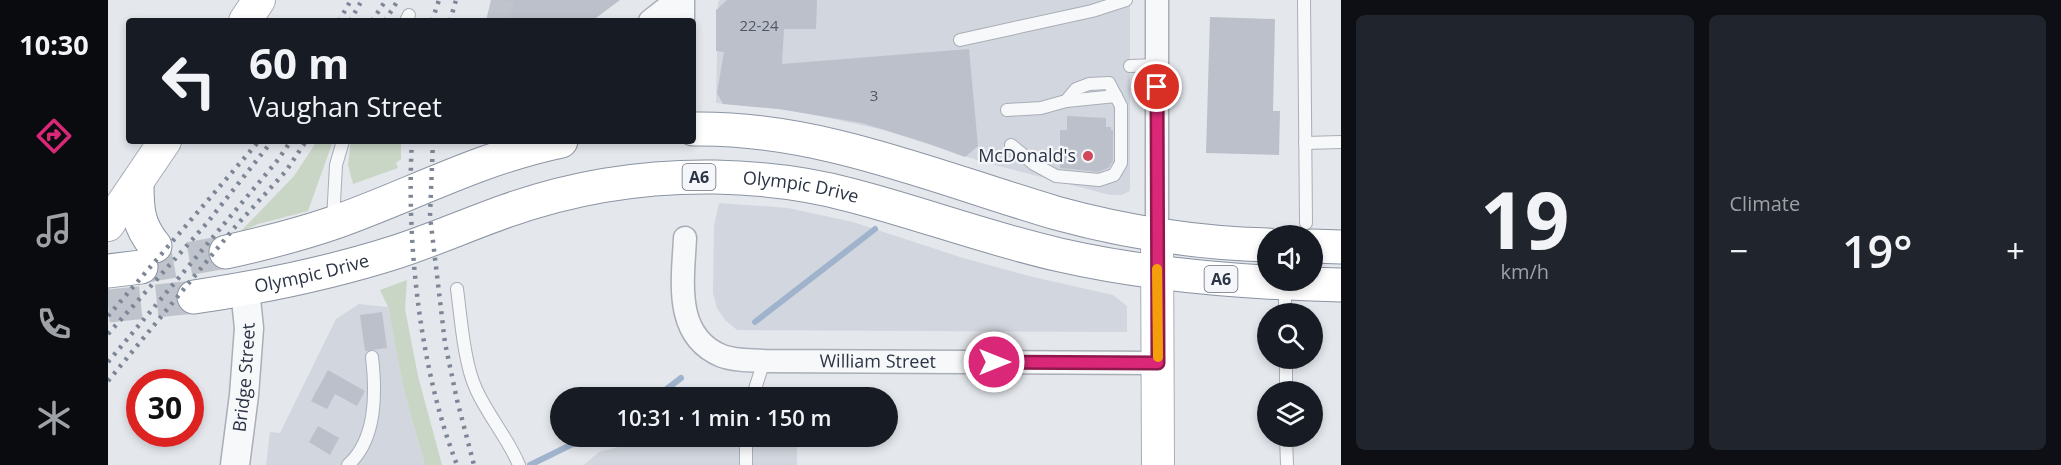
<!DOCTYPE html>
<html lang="en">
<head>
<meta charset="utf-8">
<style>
	:root { --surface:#171b24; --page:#20242c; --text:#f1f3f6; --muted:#9ea1a6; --accent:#db2777 }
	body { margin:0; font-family:"Open Sans",sans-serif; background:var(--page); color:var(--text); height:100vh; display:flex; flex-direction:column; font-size:22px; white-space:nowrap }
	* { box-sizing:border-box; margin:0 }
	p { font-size:20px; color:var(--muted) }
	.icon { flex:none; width:33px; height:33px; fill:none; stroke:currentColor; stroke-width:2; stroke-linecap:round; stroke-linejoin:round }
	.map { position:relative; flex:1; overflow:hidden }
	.side { display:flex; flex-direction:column; gap:15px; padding:15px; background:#0d0f14; width:720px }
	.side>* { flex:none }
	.banner { position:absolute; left:18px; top:18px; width:570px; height:126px; border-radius:6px; box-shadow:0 3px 9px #0003; background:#171b24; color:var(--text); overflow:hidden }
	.buttons { position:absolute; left:1149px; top:225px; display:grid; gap:12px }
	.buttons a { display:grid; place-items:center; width:66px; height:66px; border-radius:50%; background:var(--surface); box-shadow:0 3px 9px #0003; font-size:30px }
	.speed { position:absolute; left:18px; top:369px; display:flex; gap:12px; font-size:30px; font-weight:700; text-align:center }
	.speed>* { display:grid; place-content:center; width:78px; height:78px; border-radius:50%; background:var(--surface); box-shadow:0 3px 9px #0003; line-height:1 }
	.speed .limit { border:9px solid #d22; background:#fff; color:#111 }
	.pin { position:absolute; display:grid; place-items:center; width:51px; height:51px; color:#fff; margin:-26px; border:3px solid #fff; border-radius:50%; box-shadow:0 2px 6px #0007 }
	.me { position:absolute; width:66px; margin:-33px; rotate:90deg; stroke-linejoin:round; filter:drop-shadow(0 0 4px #0008) }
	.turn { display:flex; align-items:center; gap:21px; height:126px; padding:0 24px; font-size:27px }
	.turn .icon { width:78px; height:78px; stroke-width:2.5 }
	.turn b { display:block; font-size:42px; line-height:51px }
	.big { font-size:45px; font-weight:600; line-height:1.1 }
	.side .tile { flex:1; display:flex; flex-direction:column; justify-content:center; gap:9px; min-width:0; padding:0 21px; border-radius:9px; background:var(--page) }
	.side .dial { align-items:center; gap:0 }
	.dial b { font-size:78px; line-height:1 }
	.heat { display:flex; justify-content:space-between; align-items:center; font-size:33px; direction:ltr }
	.side .tiles { flex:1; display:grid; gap:15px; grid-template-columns:repeat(2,1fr) }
	.trip { position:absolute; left:442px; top:387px; width:348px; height:60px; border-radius:30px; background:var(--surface); box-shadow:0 3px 9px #0003; font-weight:600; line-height:60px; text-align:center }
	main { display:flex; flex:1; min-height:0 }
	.menu { display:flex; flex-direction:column; width:108px; justify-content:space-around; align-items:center; background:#090b0e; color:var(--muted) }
	.menu .icon { width:42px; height:42px }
	.menu .selected { color:var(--accent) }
	.menu b { font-size:27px; color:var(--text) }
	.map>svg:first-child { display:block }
	.built { fill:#d2d6de }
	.green { fill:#c9d6c5 }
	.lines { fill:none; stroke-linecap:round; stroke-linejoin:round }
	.stream { stroke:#9fb4cc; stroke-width:6 }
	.building { fill:#bbc0ca }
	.minor-tunnel { stroke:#bfc3cb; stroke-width:22; stroke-dasharray:22 11; stroke-linecap:butt }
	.trunk-tunnel { stroke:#bfc3cb; stroke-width:33; stroke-dasharray:33 16; stroke-linecap:butt }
	.service-casing { stroke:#a9aeb7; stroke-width:14 }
	.minor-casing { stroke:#a9aeb7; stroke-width:25 }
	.tertiary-casing { stroke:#a9aeb7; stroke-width:31 }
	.secondary-casing { stroke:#a9aeb7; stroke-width:34 }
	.trunk-casing { stroke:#8b94a3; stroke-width:35 }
	.service { stroke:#f7f8fa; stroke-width:12 }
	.minor { stroke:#f7f8fa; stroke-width:22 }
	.tertiary { stroke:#f7f8fa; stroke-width:28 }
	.secondary { stroke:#fff; stroke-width:32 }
	.trunk { stroke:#fff; stroke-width:33 }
	.rail { stroke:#7d8696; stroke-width:4.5; stroke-dasharray:3 6; stroke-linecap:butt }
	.route-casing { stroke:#8e194d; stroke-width:15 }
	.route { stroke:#db2777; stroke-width:10 }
	.slow { stroke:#f59e0b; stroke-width:10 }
	.poi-dot { fill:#d1495b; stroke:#f4f6f9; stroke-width:2 }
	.labels { text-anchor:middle; stroke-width:4.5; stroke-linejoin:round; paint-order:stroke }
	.number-label { font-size:15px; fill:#4f5766 }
	.shield { fill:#f4f6f9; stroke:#676e7b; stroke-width:1.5 }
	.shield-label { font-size:16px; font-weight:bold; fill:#2b3445 }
	.poi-label { font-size:18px; fill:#2b3445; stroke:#f4f6f9; text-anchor:end }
	.street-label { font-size:18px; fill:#2b3445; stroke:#f4f6f9 }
</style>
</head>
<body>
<main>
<nav class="menu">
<b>10:30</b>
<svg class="icon selected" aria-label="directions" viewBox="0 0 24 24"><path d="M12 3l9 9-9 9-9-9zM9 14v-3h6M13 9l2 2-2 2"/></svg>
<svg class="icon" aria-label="music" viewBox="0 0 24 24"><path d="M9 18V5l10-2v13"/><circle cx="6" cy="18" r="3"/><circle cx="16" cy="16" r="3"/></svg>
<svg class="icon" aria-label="phone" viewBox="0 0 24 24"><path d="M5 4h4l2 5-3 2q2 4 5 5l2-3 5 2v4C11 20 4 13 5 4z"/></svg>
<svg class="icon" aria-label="climate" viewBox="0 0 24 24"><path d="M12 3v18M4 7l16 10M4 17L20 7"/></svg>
</nav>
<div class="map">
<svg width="1233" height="465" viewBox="0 0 1233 465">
	<rect width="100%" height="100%" fill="#e4e7ec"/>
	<g class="built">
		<polygon points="612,0 1022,0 1022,191 1014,195 1002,195 875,162 776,130 689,111 608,103 610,2"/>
		<polygon points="611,203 680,208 745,222 855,258 925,277 1005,295 1019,306 1019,332 629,330 617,320 609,308 605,293 606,226"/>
		<polygon points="251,304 280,307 296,391 317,465 158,465 162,432 172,433 228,319"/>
		<polygon points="546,437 689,437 689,465 476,465 491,452"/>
	</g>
	<g class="green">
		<polygon points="209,141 225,141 200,211 150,224 132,232 186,176"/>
		<polygon points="243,141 293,141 293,159 288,163 290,168 245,184 240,165"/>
		<polygon points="299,280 297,309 310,376 334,465 317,465 296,391 280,307 272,290"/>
	</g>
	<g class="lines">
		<g class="stream">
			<polyline points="647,322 767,229"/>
			<polyline points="547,398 573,378"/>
			<polyline points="422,465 481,436"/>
		</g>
	</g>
	<g class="building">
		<polygon points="383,0 512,0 484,21 378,21"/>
		<polygon points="619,0 709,0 708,29 676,29 674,64 861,49 870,146 857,157 819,143 754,123 671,109 615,104 609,93 616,52 608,51 608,10"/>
		<polygon points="1102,17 1167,19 1165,111 1172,111 1171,155 1098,153"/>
		<polygon points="959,116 998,118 998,127 1003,127 1003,130 1005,130 1005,161 1000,168 990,172 952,168 952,130 959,130"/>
		<polygon points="274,312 279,348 257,351 252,315"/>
		<polygon points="220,370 257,391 249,406 227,394 219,409 203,401"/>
		<polygon points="210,426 231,438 222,455 201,442"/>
	</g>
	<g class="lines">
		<polyline class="minor-tunnel" points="390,21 395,0"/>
		<g class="trunk-tunnel">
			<polyline points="33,267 118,252"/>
			<polyline points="0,306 86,297"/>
		</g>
		<defs>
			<g id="service">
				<polyline points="1196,0 1198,223"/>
				<polyline points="298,21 301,15"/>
				<polyline points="852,40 984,11 1018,0"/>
				<polyline points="1022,66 1049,65"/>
				<polyline points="958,101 1008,96"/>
				<polyline points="899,110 933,108 958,101 968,89 981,84 1001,83 1013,106 1013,163 1006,175 991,180 948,176 926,164 903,145"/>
				<polyline points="1197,143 1233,142"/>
				<polyline points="225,220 228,165 235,141"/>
				<polyline points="1177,285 1177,314"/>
				<path d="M349,289C353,319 356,363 368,389C380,416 400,438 411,465"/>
				<polyline points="1178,358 1178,392"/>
				<polyline points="644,398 656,361"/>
				<polyline points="638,436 638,465"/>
				<polyline points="1178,436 1179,465"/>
				<path d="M240,465C269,439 268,392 264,357"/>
			</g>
			<g id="minor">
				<polyline points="575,0 575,21"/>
				<polyline points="542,21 569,0"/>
				<polyline points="1049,235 1049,0"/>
				<path id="s1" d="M577,238C575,280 565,336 614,356C627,361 642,360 656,361L1050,363"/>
			</g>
			<g id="tertiary">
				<path id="s2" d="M127,465L136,395L141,328L137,290"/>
			</g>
			<g id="secondary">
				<polyline points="137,21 151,0"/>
				<polyline points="0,225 57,141"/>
				<polyline points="1049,235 1050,465"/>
			</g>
			<g id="trunk">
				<path d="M585,129C711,127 829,178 948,213C1017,232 1088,243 1160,245"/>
				<path d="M29,184C29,210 30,225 47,246"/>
				<polyline points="1204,246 1233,247"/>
				<path d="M118,252C154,244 190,235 225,223C302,196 371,158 453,141"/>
				<polyline points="0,271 33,267"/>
				<path id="s3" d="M86,297C154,287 222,273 288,252C325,240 361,224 398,211C465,187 537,176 607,177C652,178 698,183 742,195C812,213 881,239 952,255C1044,276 1138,283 1233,285"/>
			</g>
		</defs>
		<use href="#service" class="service-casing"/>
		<use href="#minor" class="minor-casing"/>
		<use href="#tertiary" class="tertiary-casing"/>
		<use href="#secondary" class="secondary-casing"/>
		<use href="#trunk" class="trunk-casing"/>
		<use href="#service" class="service"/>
		<use href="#minor" class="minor"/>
		<use href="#tertiary" class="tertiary"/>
		<use href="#secondary" class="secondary"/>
		<use href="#trunk" class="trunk"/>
		<g class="rail">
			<polyline points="231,21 243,0"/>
			<polyline points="242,21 254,0"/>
			<polyline points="264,21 278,0"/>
			<polyline points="277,21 290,0"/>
			<polyline points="324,21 331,0"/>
			<polyline points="342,21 348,0"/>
			<path d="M304,141C298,242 312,370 349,465"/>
			<polyline points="325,141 322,216 337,343 349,400 366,465"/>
			<polyline points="0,316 151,141"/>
			<polyline points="0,334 99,223 164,141"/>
			<polyline points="0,362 169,161 183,141"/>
			<polyline points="0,381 127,227 178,171 198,141"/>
		</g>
	</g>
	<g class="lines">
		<defs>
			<polyline id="route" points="886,362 1050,363 1049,87"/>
		</defs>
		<use href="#route" class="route-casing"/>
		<use href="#route" class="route"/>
		<polyline class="slow" points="1049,269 1050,357"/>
	</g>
	<circle class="poi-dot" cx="980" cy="156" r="6"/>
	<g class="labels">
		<g class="number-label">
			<text x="651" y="31">22-24</text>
			<text x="766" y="101">3</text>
		</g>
		<g class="shield">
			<rect x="574.5" y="164" width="33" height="26" rx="4.5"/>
			<rect x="1096.5" y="266" width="33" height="26" rx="4.5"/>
		</g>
		<g class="shield-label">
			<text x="591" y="183">A6</text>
			<text x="1113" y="285">A6</text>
		</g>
		<g class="poi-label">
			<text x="968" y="162">McDonald's</text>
		</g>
		<g class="street-label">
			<text dy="6" stroke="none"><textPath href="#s3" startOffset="624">Olympic Drive</textPath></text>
			<text dy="6" stroke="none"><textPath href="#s3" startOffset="120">Olympic Drive</textPath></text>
			<text dy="6" stroke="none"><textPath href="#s1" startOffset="290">William Street</textPath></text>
			<text dy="6" stroke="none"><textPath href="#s2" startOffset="88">Bridge Street</textPath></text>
		</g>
	</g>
</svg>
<div class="buttons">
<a><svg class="icon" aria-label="sound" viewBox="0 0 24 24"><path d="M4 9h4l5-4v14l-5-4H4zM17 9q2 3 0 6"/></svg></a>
<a><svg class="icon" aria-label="search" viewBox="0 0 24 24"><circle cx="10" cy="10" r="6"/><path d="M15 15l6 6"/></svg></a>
<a><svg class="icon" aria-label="layers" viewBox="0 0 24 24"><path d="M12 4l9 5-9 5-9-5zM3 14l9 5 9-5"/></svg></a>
</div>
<div class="speed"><div class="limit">30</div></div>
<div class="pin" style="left:1049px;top:87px;background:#d93025"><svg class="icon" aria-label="arrive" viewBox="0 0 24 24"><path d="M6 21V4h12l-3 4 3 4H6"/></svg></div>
<svg class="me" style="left:886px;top:362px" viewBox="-20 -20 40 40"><circle r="17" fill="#db2777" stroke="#fff" stroke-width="3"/><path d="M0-11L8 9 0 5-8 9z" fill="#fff"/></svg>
<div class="trip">10:31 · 1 min · 150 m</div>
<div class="banner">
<div class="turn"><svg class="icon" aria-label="left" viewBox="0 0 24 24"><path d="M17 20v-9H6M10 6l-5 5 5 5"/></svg><div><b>60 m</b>Vaughan Street</div></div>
</div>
</div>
<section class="side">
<div class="tiles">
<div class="tile dial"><b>19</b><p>km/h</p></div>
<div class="tile"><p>Climate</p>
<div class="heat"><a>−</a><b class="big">19°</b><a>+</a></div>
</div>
</div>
</section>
</main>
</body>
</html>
